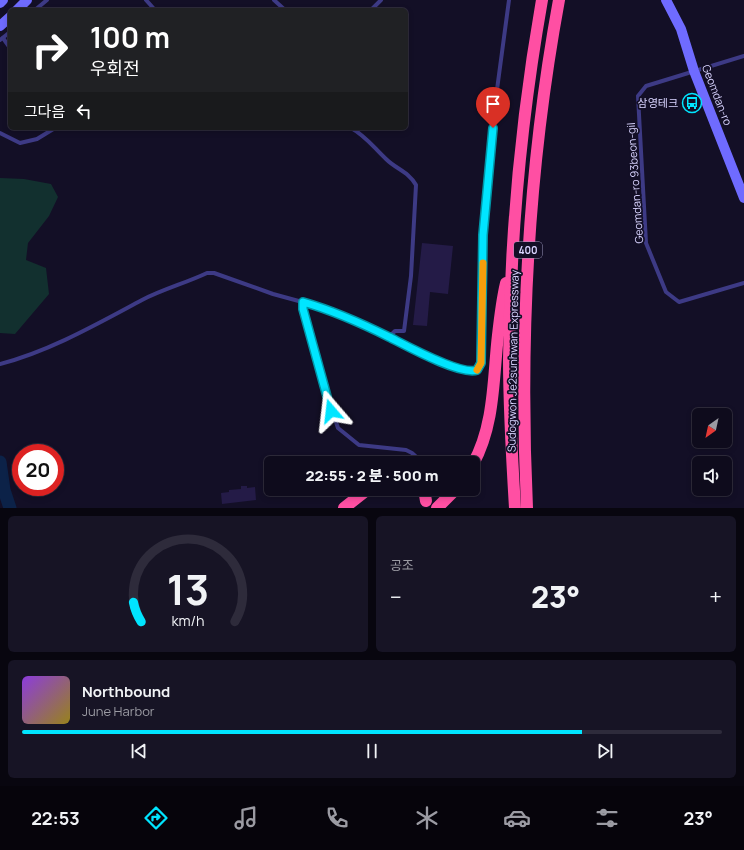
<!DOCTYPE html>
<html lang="ko">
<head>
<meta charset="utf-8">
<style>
	:root { --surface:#0e0b1c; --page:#171425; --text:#f1f3f6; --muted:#9b9ba3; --line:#2e2b3b; --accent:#00e5ff }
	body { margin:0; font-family:Manrope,"Noto Sans KR",sans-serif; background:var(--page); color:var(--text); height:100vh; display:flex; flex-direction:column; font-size:15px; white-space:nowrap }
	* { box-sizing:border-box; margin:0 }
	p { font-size:13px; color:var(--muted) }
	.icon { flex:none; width:22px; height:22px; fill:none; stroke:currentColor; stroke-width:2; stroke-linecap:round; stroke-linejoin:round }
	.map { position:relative; height:508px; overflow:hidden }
	.panel { display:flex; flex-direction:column; gap:8px; padding:8px; background:#08060f; flex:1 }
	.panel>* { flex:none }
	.hud { position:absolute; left:8px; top:8px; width:400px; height:122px; border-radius:6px; box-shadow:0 2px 6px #0003,0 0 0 1px var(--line); background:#202124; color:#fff; overflow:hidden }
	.needle { width:26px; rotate:213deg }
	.tools { position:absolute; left:692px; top:408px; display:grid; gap:8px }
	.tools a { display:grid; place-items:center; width:40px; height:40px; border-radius:6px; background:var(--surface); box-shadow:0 2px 6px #0003,0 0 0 1px var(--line); font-size:20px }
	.speed { position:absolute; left:12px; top:444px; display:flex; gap:8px; font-size:20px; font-weight:700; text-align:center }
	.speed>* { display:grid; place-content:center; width:52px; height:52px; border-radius:50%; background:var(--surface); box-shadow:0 2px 6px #0003,0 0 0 1px var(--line); line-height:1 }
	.speed .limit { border:6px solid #d22; background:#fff; color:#111 }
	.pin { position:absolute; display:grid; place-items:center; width:34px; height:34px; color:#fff; margin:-41px -17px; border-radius:50% 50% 50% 0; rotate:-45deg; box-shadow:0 0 4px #0007 }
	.pin .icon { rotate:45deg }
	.me { position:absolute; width:44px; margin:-22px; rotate:343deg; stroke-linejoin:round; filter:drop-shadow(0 0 3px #0008) }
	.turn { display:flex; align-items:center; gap:14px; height:84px; padding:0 16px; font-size:18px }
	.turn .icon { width:52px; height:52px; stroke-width:2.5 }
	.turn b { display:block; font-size:28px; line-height:34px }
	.then { display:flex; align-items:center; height:38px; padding:0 16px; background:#0003; gap:8px; font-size:15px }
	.big { font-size:30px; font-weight:800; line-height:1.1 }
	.panel .widget { flex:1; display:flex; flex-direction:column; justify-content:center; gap:6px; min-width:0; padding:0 14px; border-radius:6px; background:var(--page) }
	.panel .dial { align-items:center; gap:0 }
	.dial svg { height:104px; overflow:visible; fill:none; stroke:var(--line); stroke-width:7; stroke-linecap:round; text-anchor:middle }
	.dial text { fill:var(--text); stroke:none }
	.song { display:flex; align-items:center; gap:12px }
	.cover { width:48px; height:48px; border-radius:6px; background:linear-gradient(135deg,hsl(270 70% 55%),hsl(50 70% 35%)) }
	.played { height:4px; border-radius:2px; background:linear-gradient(90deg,var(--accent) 80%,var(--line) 80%) }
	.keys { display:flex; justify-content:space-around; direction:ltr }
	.heat { display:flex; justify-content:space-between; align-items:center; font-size:22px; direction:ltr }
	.panel .tiles { flex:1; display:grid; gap:8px; grid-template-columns:1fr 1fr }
	.widget:last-child { grid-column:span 2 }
	.trip { position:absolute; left:264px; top:456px; width:216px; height:40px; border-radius:6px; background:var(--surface); box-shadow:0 2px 6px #0003,0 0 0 1px var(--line); font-weight:800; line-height:40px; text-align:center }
	.tab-bar { display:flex; height:64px; justify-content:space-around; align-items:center; background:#06040b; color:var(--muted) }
	.tab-bar .icon { width:28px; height:28px }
	.tab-bar .active { color:var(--accent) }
	.tab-bar b { font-size:18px; color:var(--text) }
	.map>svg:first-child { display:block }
	.green { fill:#12302f }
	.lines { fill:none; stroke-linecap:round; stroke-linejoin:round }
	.river { stroke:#0c2248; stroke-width:13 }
	.building { fill:#241b47 }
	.lane { stroke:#3d3a85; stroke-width:4 }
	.secondary { stroke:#6f6bff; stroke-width:10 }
	.highway { stroke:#ff4fa3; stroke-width:12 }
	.route-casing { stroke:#0095a6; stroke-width:10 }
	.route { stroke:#00e5ff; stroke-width:7 }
	.slow { stroke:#f59e0b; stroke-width:7 }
	.labels { text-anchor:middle; stroke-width:3.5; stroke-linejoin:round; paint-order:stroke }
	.shield { fill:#130f26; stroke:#9e99be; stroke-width:1 }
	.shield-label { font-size:10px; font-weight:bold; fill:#d9d4ff }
	.street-label { font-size:11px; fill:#d9d4ff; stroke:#130f26 }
	.poi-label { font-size:11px; fill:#d9d4ff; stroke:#130f26; text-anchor:end }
</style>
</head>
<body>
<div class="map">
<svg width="744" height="508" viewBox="0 0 744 508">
	<rect width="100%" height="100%" fill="#130f26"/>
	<polygon class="green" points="0,178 24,179 51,184 58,197 49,216 28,243 26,260 46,268 49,294 15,334 0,333"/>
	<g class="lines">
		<polyline class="river" points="0,462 4,490 10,508"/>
	</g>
	<g class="building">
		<polygon points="422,243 453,246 448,294 430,292 427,326 413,325"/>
		<polygon points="241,486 247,486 247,488 255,487 256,500 222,504 221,493 229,492 229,490 241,489"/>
	</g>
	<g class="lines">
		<g class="lane">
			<polyline points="146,0 155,10"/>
			<polyline points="274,0 285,10"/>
			<polyline points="35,10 47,0"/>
			<polyline points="371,10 381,0"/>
			<polyline points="3,38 10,48"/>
			<polyline points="0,40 10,32"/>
			<polyline points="744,56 646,86 638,96 646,243 666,292 679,302 744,283"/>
			<path d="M351,128C366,136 374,148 386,159C396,169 409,172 416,185L411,276L404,331H395L389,337"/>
			<polyline points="0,133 20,143 37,139 55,128"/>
			<polyline points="303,302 303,309 319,371 338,428 359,445 406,450 412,453 423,463"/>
			<path d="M0,364C50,351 97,324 142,300C163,289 186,283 207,273H214L273,294L317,306L389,337L411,350L467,371L477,370L481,363L483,235L494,112L509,0"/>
		</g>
		<g class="secondary">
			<polyline points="666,0 681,29 694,71 744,198"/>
			<polyline points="0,3 3,0"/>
			<polyline points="17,10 27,0"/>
			<polyline points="0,26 10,17"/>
		</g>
		<g class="highway">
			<path d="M473,464C495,424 493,378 498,335C500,317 502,300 506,283"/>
			<polyline points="424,489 426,501"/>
			<polyline points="344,508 368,489"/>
			<polyline points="437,508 456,489"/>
			<path d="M515,508C512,459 509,409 509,360C510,240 521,119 542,0"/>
			<path d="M527,508C519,337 528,168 559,0"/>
		</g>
	</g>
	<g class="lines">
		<defs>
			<path id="route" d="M331,411L303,309V302C331,310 363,324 389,337C405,345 461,376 477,370L481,363L483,235L493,128"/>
		</defs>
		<use href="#route" class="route-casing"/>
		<use href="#route" class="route"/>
		<polyline class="slow" points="477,370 481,363 483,263"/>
	</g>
	<defs>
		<symbol id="bus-ring" viewBox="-11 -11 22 22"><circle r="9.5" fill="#130f26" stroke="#00e5ff" stroke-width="1.5"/><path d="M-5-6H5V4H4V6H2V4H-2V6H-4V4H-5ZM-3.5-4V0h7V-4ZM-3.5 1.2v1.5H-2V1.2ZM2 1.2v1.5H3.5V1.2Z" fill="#00e5ff"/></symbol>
	</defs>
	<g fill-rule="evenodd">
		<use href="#bus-ring" x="681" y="92" width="22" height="22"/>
	</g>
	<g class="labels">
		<rect class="shield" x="514" y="242" width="28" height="16" rx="3"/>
		<g class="shield-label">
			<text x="528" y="254">400</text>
		</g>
		<g class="street-label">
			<text transform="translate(717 95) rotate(69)" y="4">Geomdan-ro</text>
			<text transform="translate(635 183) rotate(-94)" y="4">Geomdan-ro 93beon-gil</text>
			<text transform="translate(513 361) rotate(-89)" y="4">Sudogwon Je2sunhwan Expressway</text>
		</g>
		<g class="poi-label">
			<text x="678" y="107">삼영테크</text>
		</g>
	</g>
</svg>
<div class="tools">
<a><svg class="needle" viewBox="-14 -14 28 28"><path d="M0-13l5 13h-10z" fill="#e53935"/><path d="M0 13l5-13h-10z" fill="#9b9ba3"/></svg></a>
<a><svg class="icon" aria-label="sound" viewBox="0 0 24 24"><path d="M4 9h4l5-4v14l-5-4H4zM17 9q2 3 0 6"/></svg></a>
</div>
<div class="speed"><div class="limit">20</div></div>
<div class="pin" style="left:493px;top:128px;background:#d93025"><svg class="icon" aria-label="arrive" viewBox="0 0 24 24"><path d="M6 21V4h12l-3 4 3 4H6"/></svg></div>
<svg class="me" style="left:331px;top:411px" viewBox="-20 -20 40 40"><path d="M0-17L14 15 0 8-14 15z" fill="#00e5ff" stroke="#fff" stroke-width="4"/></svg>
<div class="trip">22:55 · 2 분 · 500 m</div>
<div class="hud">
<div class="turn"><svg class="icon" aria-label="right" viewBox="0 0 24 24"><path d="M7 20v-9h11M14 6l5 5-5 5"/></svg><div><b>100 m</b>우회전</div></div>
<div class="then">그다음<svg class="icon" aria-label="left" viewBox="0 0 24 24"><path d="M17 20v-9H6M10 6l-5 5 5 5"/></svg></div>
</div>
</div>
<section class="panel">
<div class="tiles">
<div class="widget dial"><svg viewBox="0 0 100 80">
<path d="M14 69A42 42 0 1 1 86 69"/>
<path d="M14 69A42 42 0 0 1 8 54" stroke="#00e5ff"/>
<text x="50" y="56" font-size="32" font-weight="700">13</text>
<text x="50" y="72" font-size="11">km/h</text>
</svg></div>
<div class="widget"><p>공조</p>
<div class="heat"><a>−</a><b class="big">23°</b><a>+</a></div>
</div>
<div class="widget">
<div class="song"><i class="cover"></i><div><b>Northbound</b><p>June Harbor</p></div></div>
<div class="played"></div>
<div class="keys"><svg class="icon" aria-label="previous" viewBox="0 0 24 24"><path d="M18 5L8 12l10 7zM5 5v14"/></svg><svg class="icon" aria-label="pause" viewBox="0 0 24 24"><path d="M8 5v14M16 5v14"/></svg><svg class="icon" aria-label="next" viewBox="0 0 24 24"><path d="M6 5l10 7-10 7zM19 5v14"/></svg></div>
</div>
</div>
</section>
<nav class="tab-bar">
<b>22:53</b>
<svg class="icon active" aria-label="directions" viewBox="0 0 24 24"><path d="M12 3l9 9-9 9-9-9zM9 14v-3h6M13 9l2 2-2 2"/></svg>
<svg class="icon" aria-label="music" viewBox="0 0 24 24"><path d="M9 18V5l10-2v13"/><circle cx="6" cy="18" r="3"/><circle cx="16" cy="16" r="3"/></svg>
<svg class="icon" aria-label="phone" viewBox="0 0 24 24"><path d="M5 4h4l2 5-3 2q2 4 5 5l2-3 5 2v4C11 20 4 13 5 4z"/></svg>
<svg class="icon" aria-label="climate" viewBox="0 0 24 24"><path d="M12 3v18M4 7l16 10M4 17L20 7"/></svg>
<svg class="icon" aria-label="car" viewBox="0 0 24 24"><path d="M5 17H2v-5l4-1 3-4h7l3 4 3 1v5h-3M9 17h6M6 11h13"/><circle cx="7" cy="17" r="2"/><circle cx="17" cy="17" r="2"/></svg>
<svg class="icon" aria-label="filters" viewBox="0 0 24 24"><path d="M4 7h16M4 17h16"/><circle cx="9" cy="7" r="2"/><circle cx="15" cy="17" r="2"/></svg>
<b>23°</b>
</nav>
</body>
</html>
